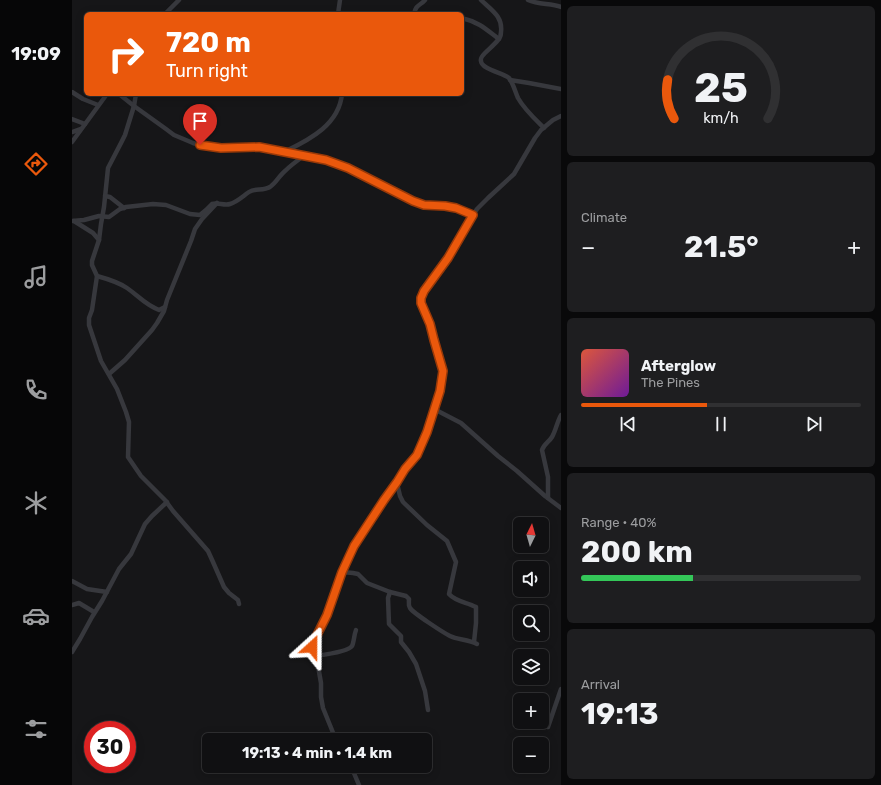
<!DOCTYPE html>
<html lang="en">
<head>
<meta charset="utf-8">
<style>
	:root { --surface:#101012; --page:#1e1e20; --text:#f1f3f6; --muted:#9c9d9f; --line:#303032; --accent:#ea580c }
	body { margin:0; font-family:Rubik,sans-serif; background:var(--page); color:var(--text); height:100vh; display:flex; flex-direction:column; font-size:15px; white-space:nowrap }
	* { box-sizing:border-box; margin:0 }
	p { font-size:13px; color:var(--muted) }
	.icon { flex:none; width:22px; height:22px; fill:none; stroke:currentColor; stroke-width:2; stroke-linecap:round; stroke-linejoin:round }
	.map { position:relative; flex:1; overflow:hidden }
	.sheet { display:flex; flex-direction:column; gap:6px; padding:6px; background:#09090a; width:320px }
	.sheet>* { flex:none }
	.banner { position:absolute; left:12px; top:12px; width:380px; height:84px; border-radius:6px; box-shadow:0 2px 10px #0003,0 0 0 1px var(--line); background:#ea580c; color:#fff; overflow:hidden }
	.needle { width:26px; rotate:5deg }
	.controls { position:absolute; left:441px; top:517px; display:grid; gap:8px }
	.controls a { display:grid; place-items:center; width:36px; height:36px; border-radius:6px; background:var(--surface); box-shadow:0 2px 10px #0003,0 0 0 1px var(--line); font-size:20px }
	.speed { position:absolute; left:12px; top:721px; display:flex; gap:8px; font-size:20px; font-weight:700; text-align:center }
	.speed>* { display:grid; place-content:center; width:52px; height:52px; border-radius:50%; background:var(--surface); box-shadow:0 2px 10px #0003,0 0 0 1px var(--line); line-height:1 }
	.speed .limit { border:6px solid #d22; background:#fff; color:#111 }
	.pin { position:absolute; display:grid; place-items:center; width:34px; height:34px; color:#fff; margin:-41px -17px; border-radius:50% 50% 50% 0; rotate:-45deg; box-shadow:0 0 4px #0007 }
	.pin .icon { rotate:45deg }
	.me { position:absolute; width:44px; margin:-22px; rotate:24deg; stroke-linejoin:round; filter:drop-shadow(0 0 3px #0008) }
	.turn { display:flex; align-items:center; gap:14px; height:84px; padding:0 16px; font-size:18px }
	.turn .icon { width:52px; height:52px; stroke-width:2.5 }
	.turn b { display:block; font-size:28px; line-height:34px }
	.big { font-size:30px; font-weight:700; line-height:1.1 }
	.sheet .card { flex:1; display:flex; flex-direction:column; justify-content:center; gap:6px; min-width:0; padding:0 14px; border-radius:6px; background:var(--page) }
	.sheet .dial { align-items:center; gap:0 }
	.dial svg { height:104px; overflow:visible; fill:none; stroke:var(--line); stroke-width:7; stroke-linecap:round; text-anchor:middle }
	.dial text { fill:var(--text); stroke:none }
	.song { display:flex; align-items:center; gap:12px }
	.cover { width:48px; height:48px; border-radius:6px; background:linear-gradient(135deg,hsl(10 70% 55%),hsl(280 70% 35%)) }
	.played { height:4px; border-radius:2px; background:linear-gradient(90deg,var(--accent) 45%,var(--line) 45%) }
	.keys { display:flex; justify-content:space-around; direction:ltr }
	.heat { display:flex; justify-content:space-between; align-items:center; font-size:22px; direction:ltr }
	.charge { height:6px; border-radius:3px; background:linear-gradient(90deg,#34c759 40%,var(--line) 0) }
	.trip { position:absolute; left:130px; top:733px; width:230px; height:40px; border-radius:6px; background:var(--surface); box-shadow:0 2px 10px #0003,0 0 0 1px var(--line); font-weight:700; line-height:40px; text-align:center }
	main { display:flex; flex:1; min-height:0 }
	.dock { display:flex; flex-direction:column; width:72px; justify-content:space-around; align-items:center; background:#060607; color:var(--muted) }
	.dock .icon { width:28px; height:28px }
	.dock .on { color:var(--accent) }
	.dock b { font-size:18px; color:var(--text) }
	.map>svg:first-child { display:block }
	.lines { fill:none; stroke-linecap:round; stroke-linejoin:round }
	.minor { stroke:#37383d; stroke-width:4.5 }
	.route-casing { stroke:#983908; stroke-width:10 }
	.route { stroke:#ea580c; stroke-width:7 }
</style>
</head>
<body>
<main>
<nav class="dock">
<b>19:09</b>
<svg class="icon on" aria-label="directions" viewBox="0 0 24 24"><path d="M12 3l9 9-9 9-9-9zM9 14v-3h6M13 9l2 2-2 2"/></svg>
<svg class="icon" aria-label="music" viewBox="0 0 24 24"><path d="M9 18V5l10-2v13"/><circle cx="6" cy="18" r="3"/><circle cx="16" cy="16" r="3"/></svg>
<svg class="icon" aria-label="phone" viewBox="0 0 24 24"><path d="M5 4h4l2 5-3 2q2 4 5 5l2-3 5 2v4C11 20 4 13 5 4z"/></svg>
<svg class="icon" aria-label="climate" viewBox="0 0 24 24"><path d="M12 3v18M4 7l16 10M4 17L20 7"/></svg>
<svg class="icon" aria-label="car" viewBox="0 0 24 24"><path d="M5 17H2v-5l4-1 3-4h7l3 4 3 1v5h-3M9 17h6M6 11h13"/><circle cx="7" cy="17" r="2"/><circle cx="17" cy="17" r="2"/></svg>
<svg class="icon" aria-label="filters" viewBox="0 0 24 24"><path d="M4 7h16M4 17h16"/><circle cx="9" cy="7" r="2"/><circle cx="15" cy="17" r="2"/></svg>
</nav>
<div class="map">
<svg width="489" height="785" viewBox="0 0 489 785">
	<rect width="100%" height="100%" fill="#161618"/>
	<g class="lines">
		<g class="minor">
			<path d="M409,0C419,10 431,16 429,32C429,35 428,38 426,40C422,45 417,49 413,53C411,55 408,58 409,61C409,69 431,73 437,78C441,83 443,91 446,98C452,109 463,119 472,128"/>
			<path d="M456,0C467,5 479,3 489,7"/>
			<polyline points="93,14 107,0"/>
			<polyline points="266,14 268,0"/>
			<path d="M342,14C344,4 348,6 353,0"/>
			<path d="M390,21L393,19C407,22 416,31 427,39"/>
			<polyline points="438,80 457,83 489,89"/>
			<polyline points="0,92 11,99 26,105"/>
			<polyline points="47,94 62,106 94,129 102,135 121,143 135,147 146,148 158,149 187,147 253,160 276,168 341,201 352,205 373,206 384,208 401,215"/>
			<polyline points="64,94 62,106 53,135 49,143 36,168 32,207 29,224 27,240 20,261 20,265 25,276 20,310 17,318 17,325 29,361 45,389 54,412 57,422 56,457 69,476 93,500 101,511 136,551 141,562 152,587 157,593 166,600 167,604"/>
			<polyline points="0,119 13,124"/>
			<polyline points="0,132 9,129"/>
			<polyline points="0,142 35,94"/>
			<path d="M214,151C239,139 267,124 270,94"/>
			<polyline points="33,196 38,197 52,208"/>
			<path d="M0,221L12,220L27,216L37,217L48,209L54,207L81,204L94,205L118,214L128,215L134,210L140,204C146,202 152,206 158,204C165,202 171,196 177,192C183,188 191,191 198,187C204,183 207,176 213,171C219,165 226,160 233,155"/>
			<polyline points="2,221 21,233 27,240"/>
			<path d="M25,276C36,279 46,282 55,288C68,297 72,304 87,310L93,307"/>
			<polyline points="37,374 53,360 80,330 85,323 92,311 95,300 119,241 123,229 130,219 145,203"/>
			<polyline points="362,409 389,423 426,456 445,471 473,496 489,508"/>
			<path d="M325,483L328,496L331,502L355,525L375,541L384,562L377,594C384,602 395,602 404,607V623L402,642"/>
			<path d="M476,498V477L470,450C472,444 477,442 480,437C484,430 485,422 489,415"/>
			<path d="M270,572L281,573L286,574L295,583L318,592L334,596L337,599C337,602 336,605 338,608C341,613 372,633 378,636C386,640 396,639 405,644"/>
			<polyline points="0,581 15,589 35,592"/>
			<polyline points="318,592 316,598 317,624 329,636 329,642 337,652 344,664 353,691 356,710"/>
			<polyline points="0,605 7,603 22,612"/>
			<polyline points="0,652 8,639 20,617 30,601 47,569 59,554 73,524 80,516 95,502"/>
			<path d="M243,656C250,655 276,652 280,646C282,642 282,635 284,630"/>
			<polyline points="476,727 489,689"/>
			<polyline points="264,740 251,708 249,697 249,683 246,666 241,652 240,647 242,641 255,615 270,572 282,546 292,529 312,500 325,483 333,469 345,455 353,436 365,402 368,391 371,371 362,340 358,324 349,303 349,298 350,294 376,258 396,223 405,209 416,198 442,174 463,138 469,130 481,120 489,116"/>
			<polyline points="279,766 287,785"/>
		</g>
	</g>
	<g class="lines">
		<defs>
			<polyline id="route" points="128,145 149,148 187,147 254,160 276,168 341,201 352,205 373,206 384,208 401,215 376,258 352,291 349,298 349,303 358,324 362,340 371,371 368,391 355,432 345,455 333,469 325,482 312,500 282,546 270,572 255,615 242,641 240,647"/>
		</defs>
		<use href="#route" class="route-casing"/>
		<use href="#route" class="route"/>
	</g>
</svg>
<div class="controls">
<a><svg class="needle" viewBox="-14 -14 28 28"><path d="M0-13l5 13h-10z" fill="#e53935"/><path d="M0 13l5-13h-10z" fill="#9c9d9f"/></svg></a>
<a><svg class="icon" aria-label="sound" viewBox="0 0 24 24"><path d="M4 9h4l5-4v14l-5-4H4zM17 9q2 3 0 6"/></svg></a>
<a><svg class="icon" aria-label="search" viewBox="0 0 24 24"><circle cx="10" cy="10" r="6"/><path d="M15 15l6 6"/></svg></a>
<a><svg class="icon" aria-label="layers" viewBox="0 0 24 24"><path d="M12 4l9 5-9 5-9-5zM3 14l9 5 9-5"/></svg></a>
<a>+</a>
<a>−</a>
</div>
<div class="speed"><div class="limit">30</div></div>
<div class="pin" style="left:128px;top:145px;background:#d93025"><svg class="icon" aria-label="arrive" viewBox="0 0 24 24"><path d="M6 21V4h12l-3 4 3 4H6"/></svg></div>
<svg class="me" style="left:240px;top:647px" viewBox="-20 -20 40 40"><path d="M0-17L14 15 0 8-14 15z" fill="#ea580c" stroke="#fff" stroke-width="4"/></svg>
<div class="trip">19:13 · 4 min · 1.4 km</div>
<div class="banner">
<div class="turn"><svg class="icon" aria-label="right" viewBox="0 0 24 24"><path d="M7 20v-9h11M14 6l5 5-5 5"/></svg><div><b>720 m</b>Turn right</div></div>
</div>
</div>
<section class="sheet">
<div class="card dial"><svg viewBox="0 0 100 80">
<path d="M14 69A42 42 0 1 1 86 69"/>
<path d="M14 69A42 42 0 0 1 9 39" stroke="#ea580c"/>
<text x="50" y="56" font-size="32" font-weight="700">25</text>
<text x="50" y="72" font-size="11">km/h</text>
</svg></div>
<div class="card"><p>Climate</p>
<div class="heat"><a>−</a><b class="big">21.5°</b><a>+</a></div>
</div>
<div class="card">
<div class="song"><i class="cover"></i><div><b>Afterglow</b><p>The Pines</p></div></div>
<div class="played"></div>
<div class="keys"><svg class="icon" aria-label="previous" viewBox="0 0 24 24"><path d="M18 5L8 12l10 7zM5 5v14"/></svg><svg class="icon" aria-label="pause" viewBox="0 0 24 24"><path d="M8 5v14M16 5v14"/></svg><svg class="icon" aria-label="next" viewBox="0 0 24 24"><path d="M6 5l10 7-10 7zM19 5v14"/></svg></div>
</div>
<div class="card"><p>Range · 40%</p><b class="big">200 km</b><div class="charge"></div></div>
<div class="card"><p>Arrival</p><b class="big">19:13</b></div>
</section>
</main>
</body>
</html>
